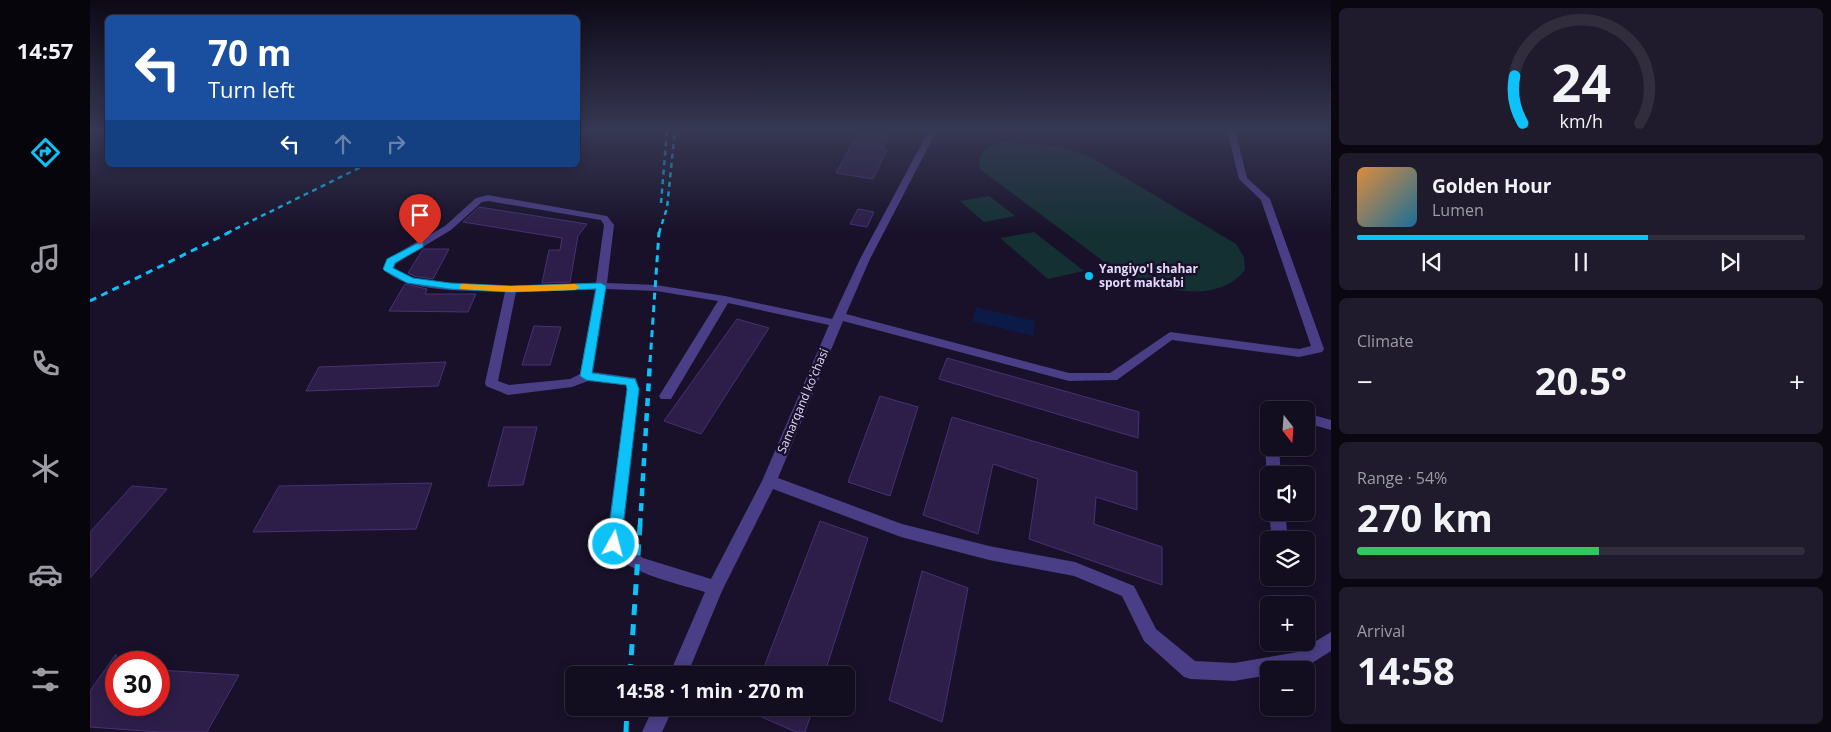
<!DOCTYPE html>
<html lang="en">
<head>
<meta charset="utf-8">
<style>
	:root { --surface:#120d1f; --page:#1f1b2c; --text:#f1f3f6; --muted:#9c9ca4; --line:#312d3d; --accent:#0cc2f8 }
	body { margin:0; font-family:"Open Sans",sans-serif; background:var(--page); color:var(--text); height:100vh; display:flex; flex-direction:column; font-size:19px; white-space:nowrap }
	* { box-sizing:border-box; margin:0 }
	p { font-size:16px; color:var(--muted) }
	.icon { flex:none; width:28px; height:28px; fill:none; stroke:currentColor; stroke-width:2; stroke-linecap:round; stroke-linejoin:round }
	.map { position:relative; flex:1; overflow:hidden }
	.side { display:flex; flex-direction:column; gap:8px; padding:8px; background:#0a0711; width:500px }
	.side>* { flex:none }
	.hud { position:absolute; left:15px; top:15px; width:475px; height:152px; border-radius:8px; box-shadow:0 2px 12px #0003,0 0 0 1px var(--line); background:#1a4fa0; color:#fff; overflow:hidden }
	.needle { width:32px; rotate:163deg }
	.buttons { position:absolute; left:1170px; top:401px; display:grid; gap:10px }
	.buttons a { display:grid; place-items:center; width:55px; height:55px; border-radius:8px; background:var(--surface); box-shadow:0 2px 12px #0003,0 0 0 1px var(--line); font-size:25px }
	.speed { position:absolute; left:15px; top:651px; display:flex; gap:10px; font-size:25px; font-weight:700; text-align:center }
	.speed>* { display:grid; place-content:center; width:65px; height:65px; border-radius:50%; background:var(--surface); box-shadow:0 2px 12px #0003,0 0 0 1px var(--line); line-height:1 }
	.speed .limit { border:8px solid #d22; background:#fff; color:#111 }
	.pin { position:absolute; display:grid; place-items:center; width:42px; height:42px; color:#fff; margin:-51px -21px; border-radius:50% 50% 50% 0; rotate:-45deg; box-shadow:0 0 5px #0007 }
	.pin .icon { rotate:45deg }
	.me { position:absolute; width:55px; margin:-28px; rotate:7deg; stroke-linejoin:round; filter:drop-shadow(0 0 4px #0008) }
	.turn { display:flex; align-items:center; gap:18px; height:105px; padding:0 20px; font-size:22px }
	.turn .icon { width:65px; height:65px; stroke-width:2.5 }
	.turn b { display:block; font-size:35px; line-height:42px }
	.lanes { display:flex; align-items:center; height:48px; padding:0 20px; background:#0003; justify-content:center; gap:25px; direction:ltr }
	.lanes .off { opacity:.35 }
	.big { font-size:38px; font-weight:700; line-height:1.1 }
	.side .card { flex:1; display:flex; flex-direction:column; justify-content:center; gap:8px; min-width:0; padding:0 18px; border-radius:8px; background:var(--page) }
	.side .dial { align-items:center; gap:0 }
	.dial svg { height:130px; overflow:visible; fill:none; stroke:var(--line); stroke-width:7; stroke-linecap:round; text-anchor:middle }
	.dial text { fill:var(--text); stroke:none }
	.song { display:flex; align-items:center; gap:15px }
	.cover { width:60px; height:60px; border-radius:8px; background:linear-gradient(135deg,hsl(30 70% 55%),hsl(200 70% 35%)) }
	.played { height:5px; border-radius:2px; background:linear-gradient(90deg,var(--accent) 65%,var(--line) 65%) }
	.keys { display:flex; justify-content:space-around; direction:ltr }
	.heat { display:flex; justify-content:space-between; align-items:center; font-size:28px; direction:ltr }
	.charge { height:8px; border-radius:4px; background:linear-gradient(90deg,#34c759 54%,var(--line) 0) }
	.trip { position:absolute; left:475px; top:666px; width:290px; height:50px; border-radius:8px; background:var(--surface); box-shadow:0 2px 12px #0003,0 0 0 1px var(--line); font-weight:700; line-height:50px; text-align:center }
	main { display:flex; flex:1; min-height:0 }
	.dock { display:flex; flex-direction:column; width:90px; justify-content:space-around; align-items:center; background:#07050c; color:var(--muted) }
	.dock .icon { width:35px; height:35px }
	.dock .on { color:var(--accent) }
	.dock b { font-size:22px; color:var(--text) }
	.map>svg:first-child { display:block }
	.green { fill:#143033 }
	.water { fill:#0c1a47 }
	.building { fill:#2c1e49; stroke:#473175 }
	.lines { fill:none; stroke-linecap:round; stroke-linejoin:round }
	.minor { fill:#4a3e86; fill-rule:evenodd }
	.rail-far3 { stroke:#0cc2f8; stroke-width:2.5; stroke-dasharray:5 4.5; stroke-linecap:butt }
	.rail-far2 { stroke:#0cc2f8; stroke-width:3; stroke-dasharray:7 5.5; stroke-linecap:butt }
	.rail-far1 { stroke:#0cc2f8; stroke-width:4.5; stroke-dasharray:8 7; stroke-linecap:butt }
	.rail { stroke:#0cc2f8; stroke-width:5; stroke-dasharray:11 9; stroke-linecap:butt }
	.route { fill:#0cc2f8; stroke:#087ea1 }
	.slow { fill:#f59e0b }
	.poi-dot { fill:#0cc2f8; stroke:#181129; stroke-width:2 }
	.labels { text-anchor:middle; stroke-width:5; stroke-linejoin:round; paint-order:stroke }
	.poi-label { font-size:12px; font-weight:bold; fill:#e3dafe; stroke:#181129; text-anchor:start }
	.street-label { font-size:12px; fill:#e3dafe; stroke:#181129 }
</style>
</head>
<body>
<main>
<nav class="dock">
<b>14:57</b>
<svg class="icon on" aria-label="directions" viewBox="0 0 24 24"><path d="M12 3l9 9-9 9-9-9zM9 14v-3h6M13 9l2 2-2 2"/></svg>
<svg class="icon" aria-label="music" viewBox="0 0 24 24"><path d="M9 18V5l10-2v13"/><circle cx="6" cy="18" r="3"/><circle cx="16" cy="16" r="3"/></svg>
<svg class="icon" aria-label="phone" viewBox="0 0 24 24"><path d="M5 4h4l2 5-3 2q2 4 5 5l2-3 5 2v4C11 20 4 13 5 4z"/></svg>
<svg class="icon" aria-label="climate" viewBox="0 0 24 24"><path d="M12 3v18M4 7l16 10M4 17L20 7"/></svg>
<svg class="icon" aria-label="car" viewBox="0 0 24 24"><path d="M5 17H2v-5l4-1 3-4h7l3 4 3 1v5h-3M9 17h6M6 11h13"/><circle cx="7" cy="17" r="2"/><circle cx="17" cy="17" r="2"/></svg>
<svg class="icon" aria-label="filters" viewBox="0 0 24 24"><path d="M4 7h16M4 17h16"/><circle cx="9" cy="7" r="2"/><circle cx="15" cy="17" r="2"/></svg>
</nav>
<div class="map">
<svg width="1241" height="732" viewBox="0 0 1241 732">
	<rect width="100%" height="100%" fill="#181129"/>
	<g class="green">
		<path d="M916,142L967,146L999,156L1146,244L1154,257L1155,270C1126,307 1066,288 1029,273L890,169C886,150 899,145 916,142Z"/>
		<polygon points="899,196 925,216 894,222 870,201"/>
		<polygon points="944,232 994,271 958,279 910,238"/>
	</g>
	<polygon class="water" points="886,307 945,321 943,336 882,321"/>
	<g class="building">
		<polygon points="770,130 802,130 792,149 797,150 783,179 746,173"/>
		<polygon points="389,207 497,224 488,236 480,282 452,283 459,250 470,250 472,238 373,222"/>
		<polygon points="768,209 784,212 777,227 760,224"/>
		<polygon points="333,249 359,249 343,279 324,276 318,273"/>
		<polygon points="315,284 337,289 335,294 386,294 378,312 299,311"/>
		<polygon points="647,319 679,328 611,434 574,421"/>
		<polygon points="444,326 471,327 460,365 432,365"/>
		<polygon points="857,358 1049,412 1048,438 849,379"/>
		<polygon points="356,362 348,386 216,391 229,367"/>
		<polygon points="790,396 828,407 800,496 758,482"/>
		<polygon points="862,417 1047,472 1047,510 1006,497 1004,524 1072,547 1072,585 939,539 948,479 903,464 888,534 833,515"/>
		<polygon points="414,427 447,427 433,485 398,486"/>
		<polygon points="342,483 326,529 163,532 189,486"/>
		<polygon points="42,486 77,489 0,578 0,532"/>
		<polygon points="730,521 778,538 734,675 671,675"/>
		<polygon points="832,571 878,588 852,722 799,700"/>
		<polygon points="26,654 26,705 69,705 69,670 149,675 117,732 68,732 0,727 0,691"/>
		<polygon points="651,708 723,708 715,732 706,732"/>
	</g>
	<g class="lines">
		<g class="minor">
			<path d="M839,130H847L780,259L756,314L979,373H1020L1080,332L1209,349L1221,346L1171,200L1149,179L1137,130H1145L1157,178L1180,199L1234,349L1232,352L1209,357L1082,340L1027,380L979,381L753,321L688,478L812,524L899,546L985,562L1044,586L1066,629L1105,661L1144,663L1208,652L1241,632V651L1211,670H1179V675L1144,681L1101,679L1094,677L1054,641L1032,596L984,576L899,560L811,537L683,489L632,591L597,675H579L615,592C586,583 530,572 516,544L537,389L536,385L498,381L482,387L418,395L396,386L395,383L415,292C382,290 316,294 293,269L297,259L355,226L386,198L398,195L517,216L524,225L517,283L566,285L635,296L742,319L770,259ZM398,201L511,220L514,225L506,283L421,286L360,283L323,278L304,268L306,263L361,230L392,202ZM505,289L490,374L480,379L419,385L408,381L426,292ZM516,289L566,291L628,301L569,396L571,399H581L638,303L739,325L672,481L621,579L553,558L532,541L549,389L546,378L503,372Z"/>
			<polygon points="1216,413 1241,420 1241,430 1216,423"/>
			<polygon points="1177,444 1179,444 1179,448 1189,448 1191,475 1179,475 1179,479 1177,475 1175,448"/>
			<polygon points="1179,512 1195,512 1198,540 1182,540"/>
			<polygon points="563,708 583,708 572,732 552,732"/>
		</g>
		<g class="rail-far3">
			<polyline points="571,203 577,130"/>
			<polyline points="137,233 275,165"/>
			<polyline points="569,233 577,208 585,130"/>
		</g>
		<g class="rail-far2">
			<polyline points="0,301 140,232"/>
			<polyline points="560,362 569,232"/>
		</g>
		<polyline class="rail-far1" points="550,526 560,361"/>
		<g class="rail">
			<polyline points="540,675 550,525"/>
			<polyline points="536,732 537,708"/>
		</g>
	</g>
	<linearGradient id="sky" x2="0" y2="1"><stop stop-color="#0d0917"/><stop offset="0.56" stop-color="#373854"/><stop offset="1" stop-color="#373854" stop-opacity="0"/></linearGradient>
	<rect width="1241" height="233" fill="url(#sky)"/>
	<polygon class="route" points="330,242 333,243 333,247 305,263 303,268 323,278 360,283 421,286 511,283 516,286 502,373 545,379 549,389 531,544 529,549 524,551 519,549 517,544 537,389 536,385 496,380 490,376 506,289 421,292 360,289 317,283 295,271 293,269 297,259"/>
	<polygon class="slow" points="373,284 421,286 485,284 490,287 485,290 421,292 370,289 370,285"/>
	<circle class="poi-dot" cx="999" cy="276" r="5"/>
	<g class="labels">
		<g class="poi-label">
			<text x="1009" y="273">Yangiyo'l shahar<tspan x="1009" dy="14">sport maktabi</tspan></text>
		</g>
		<g class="street-label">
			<text transform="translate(713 401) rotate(-67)" y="4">Samarqand ko'chasi</text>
		</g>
	</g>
</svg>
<div class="buttons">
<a><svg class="needle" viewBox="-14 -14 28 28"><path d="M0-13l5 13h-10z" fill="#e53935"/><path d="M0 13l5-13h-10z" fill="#9c9ca4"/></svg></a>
<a><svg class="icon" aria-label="sound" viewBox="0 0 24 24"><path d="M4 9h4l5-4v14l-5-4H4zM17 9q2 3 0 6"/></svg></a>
<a><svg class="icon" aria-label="layers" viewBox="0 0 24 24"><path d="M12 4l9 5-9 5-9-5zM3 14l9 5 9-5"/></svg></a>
<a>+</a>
<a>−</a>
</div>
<div class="speed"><div class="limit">30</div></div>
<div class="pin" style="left:330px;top:245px;background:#d93025"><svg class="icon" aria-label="arrive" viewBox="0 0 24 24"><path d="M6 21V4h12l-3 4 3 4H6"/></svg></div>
<svg class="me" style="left:524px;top:544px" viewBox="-20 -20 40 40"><circle r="17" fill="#0cc2f8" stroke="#fff" stroke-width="3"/><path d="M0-11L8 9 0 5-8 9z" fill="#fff"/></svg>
<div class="trip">14:58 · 1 min · 270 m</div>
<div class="hud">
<div class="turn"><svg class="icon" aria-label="left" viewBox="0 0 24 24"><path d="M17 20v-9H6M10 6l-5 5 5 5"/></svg><div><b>70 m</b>Turn left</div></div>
<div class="lanes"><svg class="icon" aria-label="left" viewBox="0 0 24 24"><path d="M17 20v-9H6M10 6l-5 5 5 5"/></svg><svg class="icon off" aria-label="ahead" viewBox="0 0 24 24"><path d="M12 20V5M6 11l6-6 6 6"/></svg><svg class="icon off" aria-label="right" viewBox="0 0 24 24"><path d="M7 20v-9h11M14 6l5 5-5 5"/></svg></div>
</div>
</div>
<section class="side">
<div class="card dial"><svg viewBox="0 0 100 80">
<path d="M14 69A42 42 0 1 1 86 69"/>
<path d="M14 69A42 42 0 0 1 9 40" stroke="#0cc2f8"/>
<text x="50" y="56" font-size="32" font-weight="700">24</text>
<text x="50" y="72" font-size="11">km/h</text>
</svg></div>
<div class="card">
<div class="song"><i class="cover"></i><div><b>Golden Hour</b><p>Lumen</p></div></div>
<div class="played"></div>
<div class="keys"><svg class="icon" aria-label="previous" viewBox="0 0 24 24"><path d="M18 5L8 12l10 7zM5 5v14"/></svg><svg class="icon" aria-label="pause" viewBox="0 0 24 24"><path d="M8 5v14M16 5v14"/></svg><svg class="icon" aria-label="next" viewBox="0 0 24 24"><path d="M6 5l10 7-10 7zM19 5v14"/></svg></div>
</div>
<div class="card"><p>Climate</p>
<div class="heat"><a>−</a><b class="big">20.5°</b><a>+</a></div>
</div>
<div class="card"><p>Range · 54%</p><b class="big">270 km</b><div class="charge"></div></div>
<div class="card"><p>Arrival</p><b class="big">14:58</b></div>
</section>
</main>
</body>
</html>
